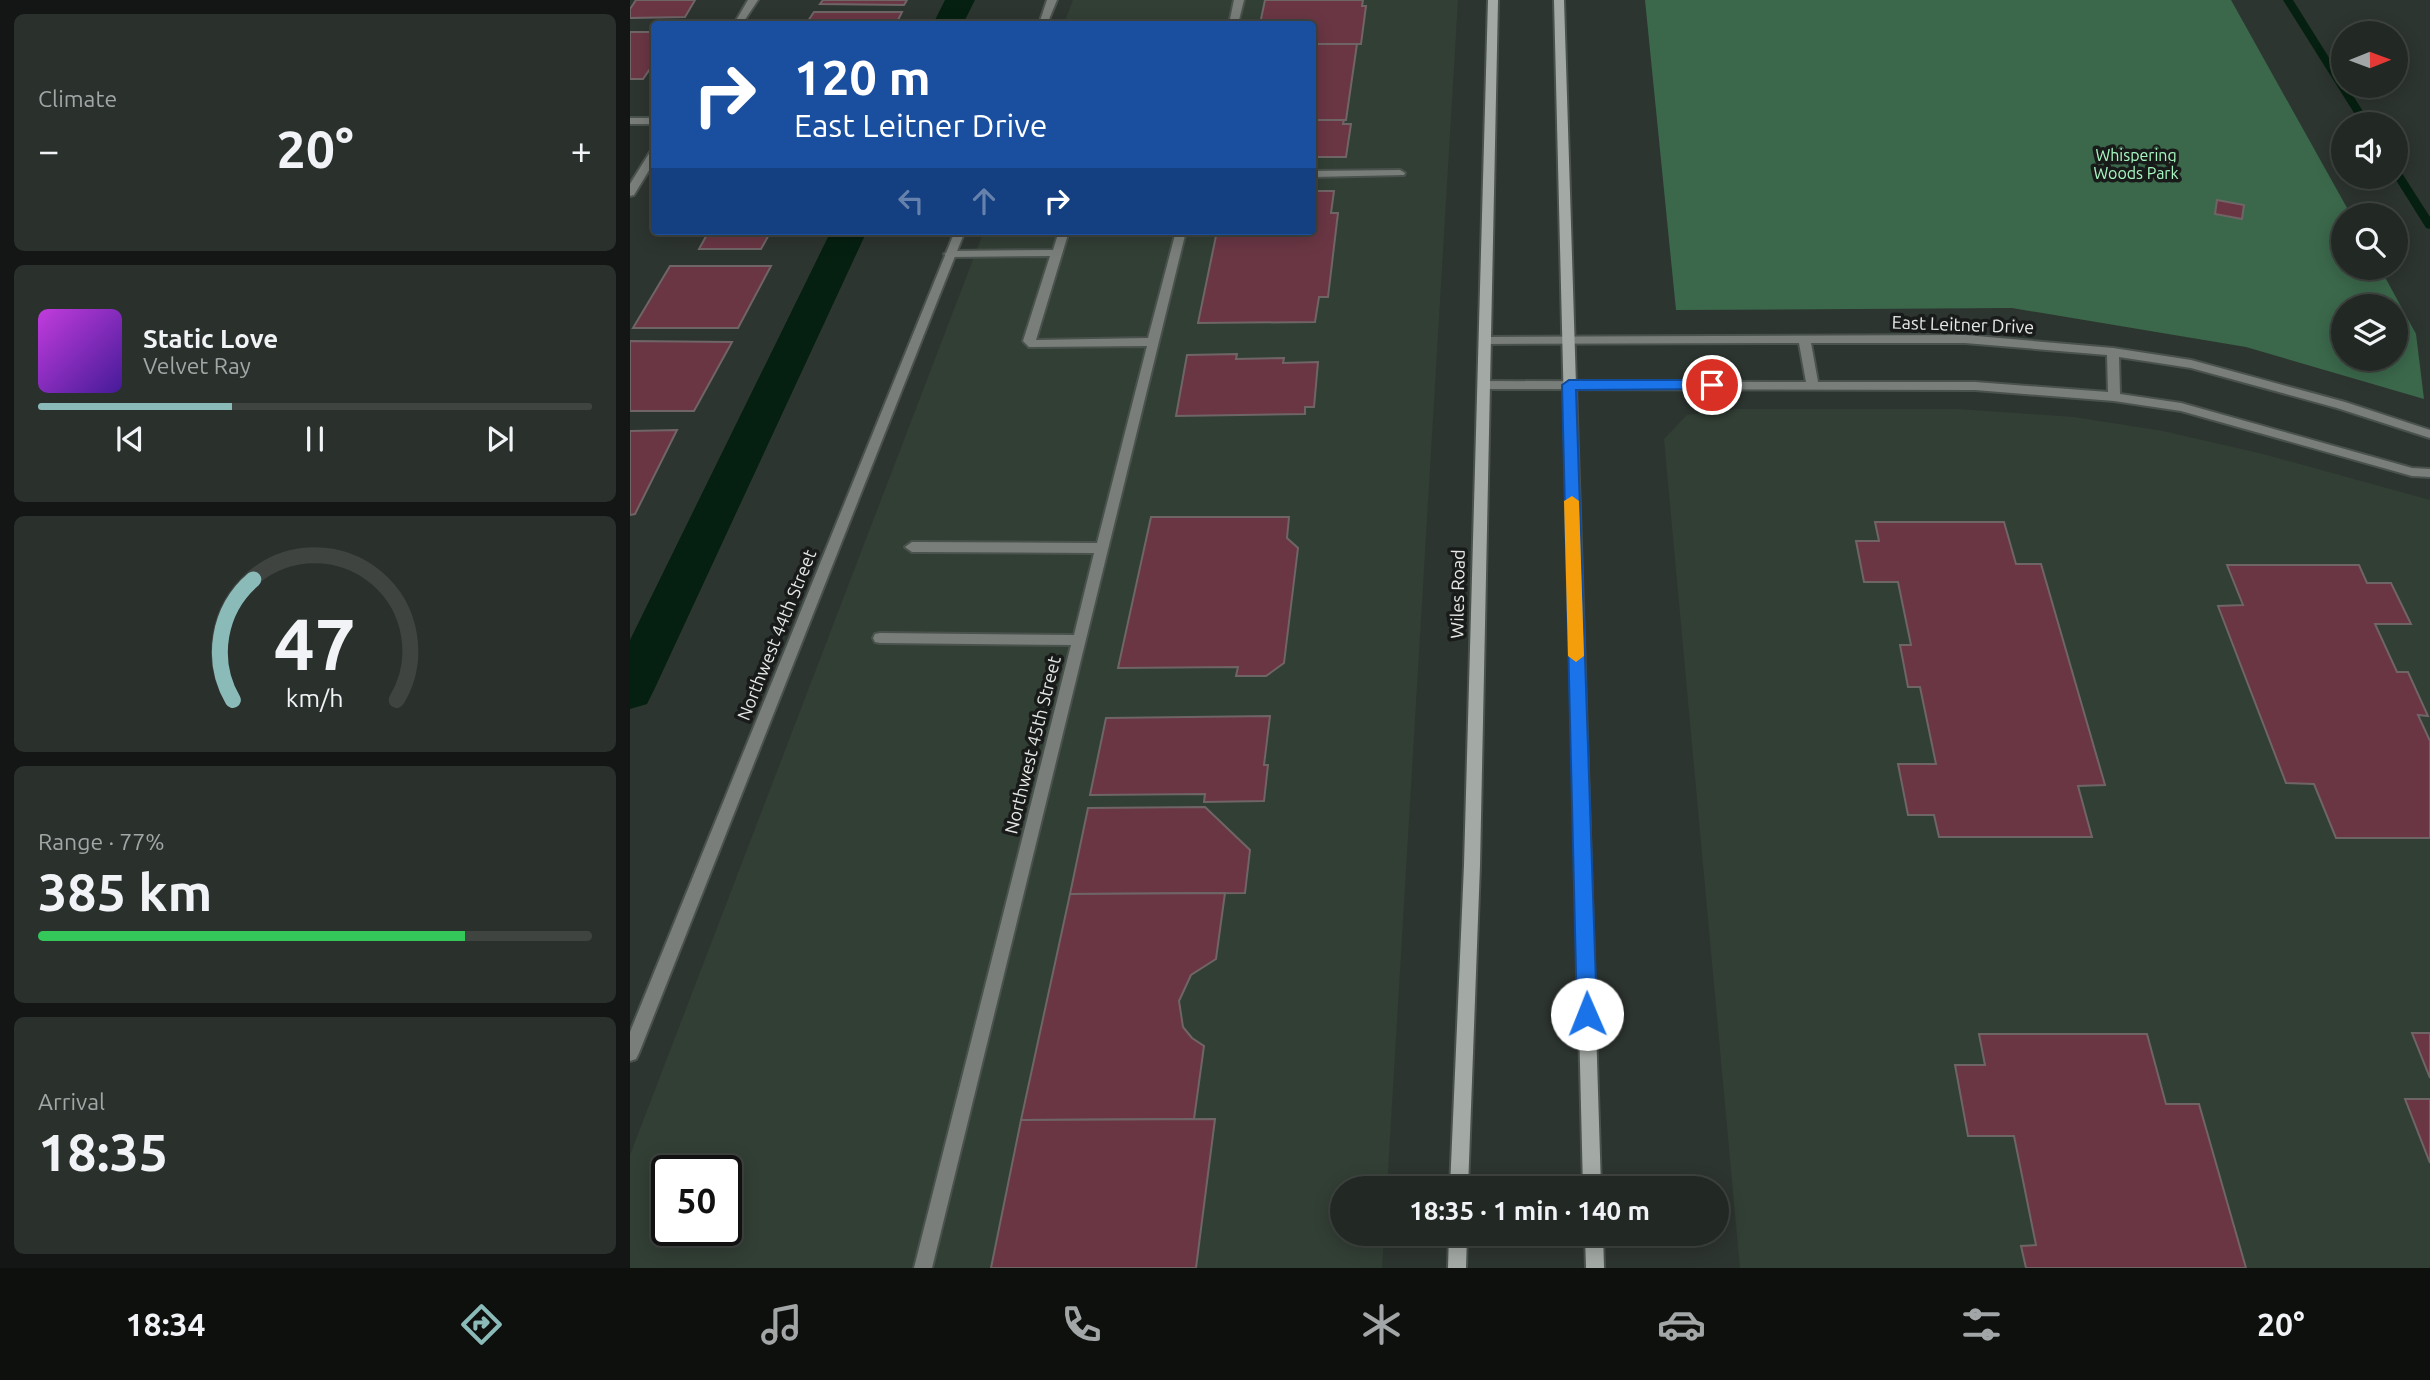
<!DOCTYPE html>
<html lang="en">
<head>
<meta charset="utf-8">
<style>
	:root { --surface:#222824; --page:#2a302c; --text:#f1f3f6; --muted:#a2a6a6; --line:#3f4441; --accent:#8bbbb9 }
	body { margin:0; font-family:Ubuntu,sans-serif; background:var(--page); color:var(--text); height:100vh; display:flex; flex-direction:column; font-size:26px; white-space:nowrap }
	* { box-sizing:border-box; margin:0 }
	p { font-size:23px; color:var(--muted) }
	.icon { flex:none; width:38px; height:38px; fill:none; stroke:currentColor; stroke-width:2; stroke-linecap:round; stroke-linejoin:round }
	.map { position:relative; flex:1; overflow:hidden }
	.details { display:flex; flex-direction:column; gap:14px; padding:14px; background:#131614; width:630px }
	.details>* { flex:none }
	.hud { position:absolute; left:21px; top:21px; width:665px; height:214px; border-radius:7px; box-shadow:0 4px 18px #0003,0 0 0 2px var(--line); background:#1a4fa0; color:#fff; overflow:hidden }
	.needle { width:46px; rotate:89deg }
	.buttons { position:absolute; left:1701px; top:21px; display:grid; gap:14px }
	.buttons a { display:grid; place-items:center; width:77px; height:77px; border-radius:50%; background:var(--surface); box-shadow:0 4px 18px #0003,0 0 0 2px var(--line); font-size:35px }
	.speed { position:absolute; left:21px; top:1155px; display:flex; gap:14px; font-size:35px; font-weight:700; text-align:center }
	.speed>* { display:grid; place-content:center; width:91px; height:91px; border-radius:50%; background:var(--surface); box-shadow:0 4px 18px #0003,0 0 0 2px var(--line); line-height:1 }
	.speed .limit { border:4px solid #111; border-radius:10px; background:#fff; color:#111 }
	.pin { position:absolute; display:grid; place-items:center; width:60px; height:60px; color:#fff; margin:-30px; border:4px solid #fff; border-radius:50%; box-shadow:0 2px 7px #0007 }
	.me { position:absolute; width:77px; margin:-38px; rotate:359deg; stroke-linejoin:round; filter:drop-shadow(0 0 5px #0008) }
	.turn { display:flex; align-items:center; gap:24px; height:147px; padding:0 28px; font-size:32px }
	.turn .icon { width:91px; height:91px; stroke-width:2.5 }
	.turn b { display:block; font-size:49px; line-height:60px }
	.lanes { display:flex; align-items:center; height:66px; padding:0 28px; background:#0003; justify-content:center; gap:35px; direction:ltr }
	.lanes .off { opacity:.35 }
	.big { font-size:52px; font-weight:700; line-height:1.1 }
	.details .tile { flex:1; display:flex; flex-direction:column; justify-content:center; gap:10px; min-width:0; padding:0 24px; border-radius:10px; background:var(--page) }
	.details .dial { align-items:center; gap:0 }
	.dial svg { height:182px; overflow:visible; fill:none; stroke:var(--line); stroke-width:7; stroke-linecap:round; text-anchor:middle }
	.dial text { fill:var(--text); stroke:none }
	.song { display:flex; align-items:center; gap:21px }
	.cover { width:84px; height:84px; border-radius:10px; background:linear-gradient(135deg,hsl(290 70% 55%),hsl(260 70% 35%)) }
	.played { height:7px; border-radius:4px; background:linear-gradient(90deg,var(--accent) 35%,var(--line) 35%) }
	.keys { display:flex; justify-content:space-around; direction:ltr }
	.heat { display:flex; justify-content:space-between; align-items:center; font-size:38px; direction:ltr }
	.charge { height:10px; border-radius:5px; background:linear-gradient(90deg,#34c759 77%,var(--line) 0) }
	.trip { position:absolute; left:700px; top:1176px; width:399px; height:70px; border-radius:35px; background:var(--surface); box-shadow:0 4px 18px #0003,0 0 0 2px var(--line); font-weight:700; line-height:70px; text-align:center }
	.tab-bar { display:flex; height:112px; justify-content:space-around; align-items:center; background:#0e100e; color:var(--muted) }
	.tab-bar .icon { width:49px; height:49px }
	.tab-bar .on { color:var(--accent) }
	.tab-bar b { font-size:32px; color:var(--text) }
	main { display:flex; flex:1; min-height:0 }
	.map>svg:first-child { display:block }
	.built { fill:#323f35; fill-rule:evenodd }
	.green { fill:#3b684b; fill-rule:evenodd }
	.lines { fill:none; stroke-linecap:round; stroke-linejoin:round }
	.stream { fill:#052010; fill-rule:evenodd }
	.canal { fill:#052010; fill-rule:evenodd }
	.building { fill:#6a3644; stroke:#6f6567; stroke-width:2 }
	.lane-casing { stroke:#4a524d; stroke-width:4 }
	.street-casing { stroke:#4a524d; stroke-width:4 }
	.secondary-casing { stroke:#4a524d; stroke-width:4 }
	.lane { fill:#7a7e7b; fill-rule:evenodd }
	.street { fill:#7a7e7b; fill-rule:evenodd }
	.secondary { fill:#a3a9a4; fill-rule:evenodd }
	.route { fill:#1a73e8; stroke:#114b97; stroke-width:2 }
	.slow { fill:#f59e0b }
	.labels { text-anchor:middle; stroke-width:7; stroke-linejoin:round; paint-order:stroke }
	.far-park-label { font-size:16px; fill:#a8f7c2; stroke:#181b19 }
	.street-label { font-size:18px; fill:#e5e9e6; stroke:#181b19 }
</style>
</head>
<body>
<main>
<section class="details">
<div class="tile"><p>Climate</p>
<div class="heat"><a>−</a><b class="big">20°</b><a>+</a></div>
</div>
<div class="tile">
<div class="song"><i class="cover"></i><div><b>Static Love</b><p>Velvet Ray</p></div></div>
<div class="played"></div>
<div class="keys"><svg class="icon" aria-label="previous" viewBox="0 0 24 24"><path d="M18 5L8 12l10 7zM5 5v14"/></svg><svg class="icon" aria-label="pause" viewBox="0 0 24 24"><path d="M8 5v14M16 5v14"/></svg><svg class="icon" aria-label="next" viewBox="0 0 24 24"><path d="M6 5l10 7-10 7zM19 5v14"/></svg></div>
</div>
<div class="tile dial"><svg viewBox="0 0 100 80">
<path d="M14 69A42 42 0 1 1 86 69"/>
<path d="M14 69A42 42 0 0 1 23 16" stroke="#8bbbb9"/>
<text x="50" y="56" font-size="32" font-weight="700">47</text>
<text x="50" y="72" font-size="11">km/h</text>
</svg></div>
<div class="tile"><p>Range · 77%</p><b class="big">385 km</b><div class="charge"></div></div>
<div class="tile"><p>Arrival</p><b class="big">18:35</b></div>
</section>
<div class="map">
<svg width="1800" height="1268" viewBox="0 0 1800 1268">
	<rect width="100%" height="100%" fill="#2d3530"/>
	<g class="built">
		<path d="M443,0H828L757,1188H712V1234H754L752,1268H0V1155L354,231H682V24H434ZM37,1171H96V1230H37Z"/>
		<polygon points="1106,409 1328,409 1444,417 1533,431 1633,454 1800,500 1800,1268 1110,1268 1034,439 1057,415"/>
	</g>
	<path class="green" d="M1015,0H1601L1721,215H1713V268H1750L1786,334L1794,399L1616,347L1382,308L1046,310ZM1713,306H1766V359H1713Z"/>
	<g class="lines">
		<g class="stream">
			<polygon points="1653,0 1663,0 1713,80 1713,86 1717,86 1741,124 1731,124"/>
			<polygon points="1766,169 1770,170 1800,217 1800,229 1796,228 1764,177 1766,177"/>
		</g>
		<g class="canal">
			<polygon points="315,0 345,0 333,24 303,24"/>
			<polygon points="201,231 237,231 24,690 17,704 0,709 0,640"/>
		</g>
	</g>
	<g class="building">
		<polygon points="6,0 65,0 55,17 0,18 0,9"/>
		<polygon points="193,0 277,0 274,5 190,4"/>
		<polygon points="635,0 733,0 732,6 736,6 731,44 682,44 682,24 630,24"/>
		<polygon points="184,12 272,12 266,24 176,24"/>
		<polygon points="0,32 24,32 24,63 13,79 0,79"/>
		<polygon points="682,44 727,44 716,120 682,120"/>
		<polygon points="682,120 714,120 713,124 721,124 716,157 687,157 686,160 682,160"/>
		<polygon points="682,191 704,191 701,213 708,213 698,297 689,297 685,322 568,323 587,231 682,231"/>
		<polygon points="1587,200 1614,205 1612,219 1585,214"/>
		<polygon points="79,231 141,231 131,249 69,249"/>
		<polygon points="40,266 141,266 108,328 3,328"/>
		<polygon points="0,341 102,342 64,411 0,411"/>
		<polygon points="607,354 606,359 654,358 653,363 688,362 684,407 675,407 675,414 546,416 557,355"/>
		<polygon points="47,430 5,514 0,515 0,431"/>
		<polygon points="521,517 659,517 657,538 668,548 654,663 636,676 606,676 608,667 488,668"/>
		<polygon points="1245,522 1374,522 1386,564 1411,564 1475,785 1448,786 1462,837 1309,837 1304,815 1278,815 1268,764 1306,764 1290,687 1278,687 1270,645 1281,645 1268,582 1234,582 1226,541 1249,541"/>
		<polygon points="1597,565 1729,565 1737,583 1761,583 1781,624 1745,624 1767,672 1778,672 1798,716 1788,715 1800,741 1800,838 1706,838 1684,784 1656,783 1588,606 1613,605"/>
		<polygon points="640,716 634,765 638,765 634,801 574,802 575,794 460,795 476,718"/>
		<polygon points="575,807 620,850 615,893 440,894 458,808"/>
		<polygon points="595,893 586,959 561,975 549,1001 553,1027 562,1038 574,1046 564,1119 391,1120 440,894"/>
		<polygon points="1782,1033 1800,1033 1800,1078"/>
		<polygon points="1349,1034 1517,1034 1536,1104 1569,1104 1616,1268 1396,1268 1391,1246 1406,1245 1384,1136 1338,1136 1325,1065 1355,1065"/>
		<polygon points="1775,1099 1800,1099 1800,1163"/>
		<polygon points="585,1119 566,1268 361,1268 391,1120"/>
	</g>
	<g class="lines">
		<defs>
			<g id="lane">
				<polygon points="604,0 614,0 608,24 599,24"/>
				<polygon points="770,170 775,173 774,175 682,177 682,171"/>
				<polygon points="429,231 439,231 406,340 518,338 546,231 556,231 302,1268 284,1268 441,645 250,643 245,642 243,638 245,634 250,633 444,635 464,553 282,552 275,547 282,542 467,543 517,346 399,347 393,341 420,256 320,257 314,254 320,251 423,250"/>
			</g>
			<g id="street">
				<polygon points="118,0 128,0 112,24 104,24"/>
				<polygon points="417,0 427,0 417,24 409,24"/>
				<rect x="0" y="118" width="24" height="6"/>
				<polygon points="24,151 24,162 4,195 0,196 0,184 20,152"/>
				<polygon points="325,231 335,231 9,1053 6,1059 0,1061 0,1032"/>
				<path d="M1335,335L1483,348L1561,360L1715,402L1800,430V438L1707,408L1561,368L1489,357L1490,394L1551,403L1782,468L1800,469V477L1782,476L1551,411L1484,401L1345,390L854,389L848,385L854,381L1176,382L1169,343L849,344V338L853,337ZM1181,343H1335L1477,355L1478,392L1345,382H1188Z"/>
			</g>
			<g id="secondary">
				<polygon points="858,0 868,0 850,865 838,1188 820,1188 834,865"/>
				<polygon points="924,0 934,0 971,1188 953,1188"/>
				<polygon points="819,1234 837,1234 836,1268 818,1268"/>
				<polygon points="955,1234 973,1234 974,1268 956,1268"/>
			</g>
		</defs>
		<use href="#lane" class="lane-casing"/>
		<use href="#street" class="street-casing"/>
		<use href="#secondary" class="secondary-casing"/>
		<use href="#lane" class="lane"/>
		<use href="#street" class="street"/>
		<use href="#secondary" class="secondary"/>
	</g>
	<polygon class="route" points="939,380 1082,380 1088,385 1082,389 946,390 967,1014 964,1020 957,1023 950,1020 947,1014 932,385"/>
	<polygon class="slow" points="942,496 949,501 954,656 946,662 938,656 934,501"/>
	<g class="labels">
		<g class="far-park-label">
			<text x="1506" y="161">Whispering<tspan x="1506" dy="18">Woods Park</tspan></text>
		</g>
		<g class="street-label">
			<text transform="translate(1333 325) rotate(2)" y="6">East Leitner Drive</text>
			<text transform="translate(828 594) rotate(-89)" y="6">Wiles Road</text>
			<text transform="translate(147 635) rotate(-68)" y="6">Northwest 44th Street</text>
			<text transform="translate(403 745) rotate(-76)" y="6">Northwest 45th Street</text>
		</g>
	</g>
</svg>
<div class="buttons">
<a><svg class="needle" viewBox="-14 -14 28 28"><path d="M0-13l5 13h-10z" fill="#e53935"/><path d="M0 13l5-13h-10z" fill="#a2a6a6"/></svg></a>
<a><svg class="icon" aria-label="sound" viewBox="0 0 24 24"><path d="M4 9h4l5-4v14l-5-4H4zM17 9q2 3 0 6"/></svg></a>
<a><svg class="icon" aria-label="search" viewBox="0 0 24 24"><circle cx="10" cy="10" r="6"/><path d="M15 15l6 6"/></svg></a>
<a><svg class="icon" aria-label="layers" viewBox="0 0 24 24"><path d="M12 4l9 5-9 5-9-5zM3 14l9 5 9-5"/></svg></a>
</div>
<div class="speed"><div class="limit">50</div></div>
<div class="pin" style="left:1082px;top:385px;background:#d93025"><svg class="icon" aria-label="arrive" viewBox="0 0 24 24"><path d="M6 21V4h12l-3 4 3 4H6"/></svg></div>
<svg class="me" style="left:957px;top:1014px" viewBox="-20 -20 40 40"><circle r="19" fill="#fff"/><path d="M0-13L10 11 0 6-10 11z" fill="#1a73e8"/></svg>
<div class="trip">18:35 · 1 min · 140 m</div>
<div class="hud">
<div class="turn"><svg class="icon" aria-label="right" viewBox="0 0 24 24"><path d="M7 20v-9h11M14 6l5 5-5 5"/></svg><div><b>120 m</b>East Leitner Drive</div></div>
<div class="lanes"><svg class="icon off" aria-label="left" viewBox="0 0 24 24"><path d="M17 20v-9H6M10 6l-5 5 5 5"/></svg><svg class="icon off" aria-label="ahead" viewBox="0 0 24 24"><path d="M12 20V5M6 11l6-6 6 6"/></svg><svg class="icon" aria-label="right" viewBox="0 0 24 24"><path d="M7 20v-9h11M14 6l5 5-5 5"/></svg></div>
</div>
</div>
</main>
<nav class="tab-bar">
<b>18:34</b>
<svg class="icon on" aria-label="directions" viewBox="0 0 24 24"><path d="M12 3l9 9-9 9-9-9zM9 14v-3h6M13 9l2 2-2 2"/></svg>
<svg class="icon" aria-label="music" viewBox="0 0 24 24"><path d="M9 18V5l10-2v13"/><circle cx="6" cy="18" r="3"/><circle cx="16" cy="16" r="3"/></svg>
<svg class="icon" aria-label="phone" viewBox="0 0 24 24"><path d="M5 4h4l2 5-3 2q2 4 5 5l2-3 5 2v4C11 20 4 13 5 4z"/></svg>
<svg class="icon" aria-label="climate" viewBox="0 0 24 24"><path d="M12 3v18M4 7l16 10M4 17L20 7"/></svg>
<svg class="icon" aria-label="car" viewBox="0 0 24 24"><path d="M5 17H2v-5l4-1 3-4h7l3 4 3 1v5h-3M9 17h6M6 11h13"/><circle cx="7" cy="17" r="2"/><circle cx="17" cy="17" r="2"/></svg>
<svg class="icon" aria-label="filters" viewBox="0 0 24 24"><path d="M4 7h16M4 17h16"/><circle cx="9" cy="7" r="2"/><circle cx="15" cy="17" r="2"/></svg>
<b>20°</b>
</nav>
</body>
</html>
